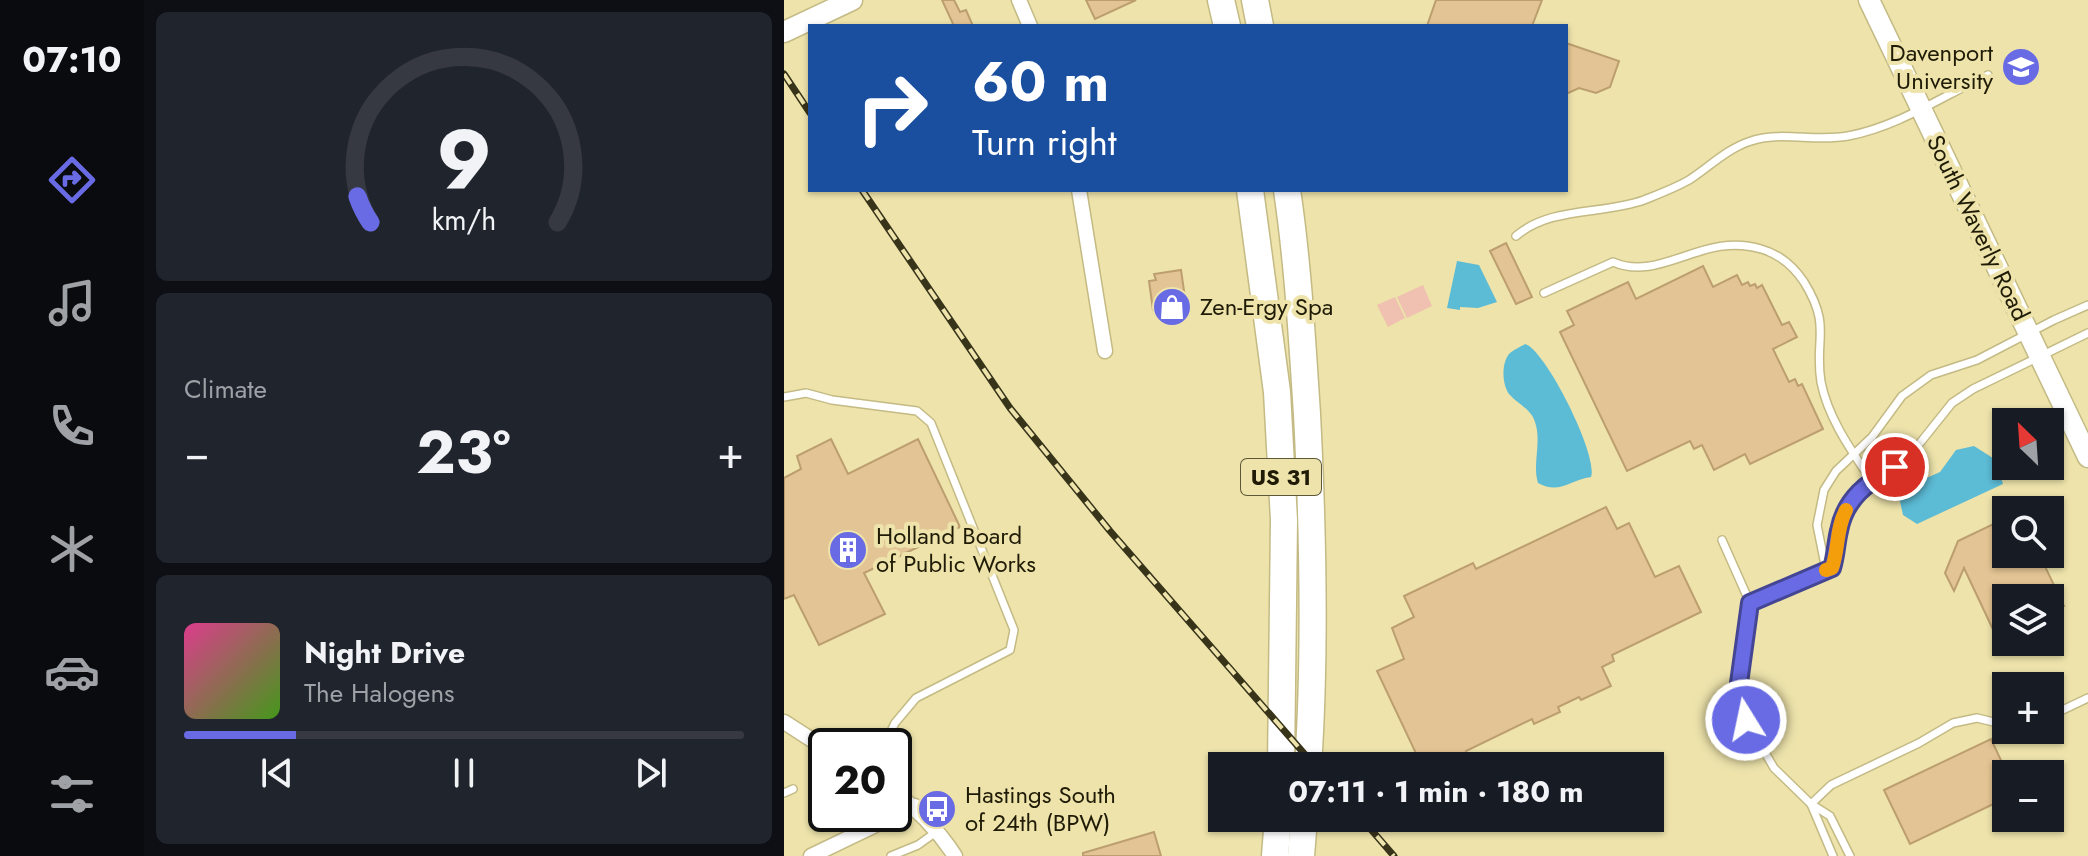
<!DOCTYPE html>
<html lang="en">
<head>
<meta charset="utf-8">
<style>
	:root { --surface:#171b24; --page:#20242c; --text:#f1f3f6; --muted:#9ea1a6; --line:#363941; --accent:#696be4 }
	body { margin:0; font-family:Jost,sans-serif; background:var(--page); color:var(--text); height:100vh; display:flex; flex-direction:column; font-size:30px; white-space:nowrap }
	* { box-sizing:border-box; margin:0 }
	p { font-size:26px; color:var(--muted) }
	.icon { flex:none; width:44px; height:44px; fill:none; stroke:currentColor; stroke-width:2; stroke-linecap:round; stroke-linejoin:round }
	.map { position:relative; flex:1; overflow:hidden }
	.details { display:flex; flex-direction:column; gap:12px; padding:12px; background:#0d0f14; width:640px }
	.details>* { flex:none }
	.hud { position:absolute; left:24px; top:24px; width:760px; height:168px; border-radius:0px; box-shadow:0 2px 6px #0004; background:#1a4fa0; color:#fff; overflow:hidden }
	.needle { width:52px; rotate:335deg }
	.controls { position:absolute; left:1208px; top:408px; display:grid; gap:16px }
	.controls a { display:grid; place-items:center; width:72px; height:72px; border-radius:0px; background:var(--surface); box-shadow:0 2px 6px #0004; font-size:40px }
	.speed { position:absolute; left:24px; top:728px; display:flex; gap:16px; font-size:40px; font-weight:700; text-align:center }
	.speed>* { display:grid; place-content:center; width:104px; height:104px; border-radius:50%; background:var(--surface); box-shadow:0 2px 6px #0004; line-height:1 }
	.speed .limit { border:4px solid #111; border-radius:12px; background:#fff; color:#111 }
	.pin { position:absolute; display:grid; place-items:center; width:68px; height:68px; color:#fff; margin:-34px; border:4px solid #fff; border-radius:50%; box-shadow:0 2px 8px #0007 }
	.me { position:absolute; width:88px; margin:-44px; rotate:350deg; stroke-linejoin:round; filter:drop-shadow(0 0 6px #0008) }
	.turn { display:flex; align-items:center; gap:28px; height:168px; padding:0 32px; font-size:36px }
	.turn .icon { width:104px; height:104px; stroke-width:2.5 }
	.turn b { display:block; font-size:56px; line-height:68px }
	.big { font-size:60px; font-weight:700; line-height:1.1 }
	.details .card { flex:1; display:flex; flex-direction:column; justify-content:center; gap:12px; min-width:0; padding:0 28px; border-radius:12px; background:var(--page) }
	.details .dial { align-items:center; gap:0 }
	.dial svg { height:208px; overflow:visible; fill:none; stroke:var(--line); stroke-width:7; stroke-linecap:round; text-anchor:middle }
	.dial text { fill:var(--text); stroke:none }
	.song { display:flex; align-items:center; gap:24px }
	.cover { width:96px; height:96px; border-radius:12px; background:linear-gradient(135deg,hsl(330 70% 55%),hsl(100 70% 35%)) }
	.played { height:8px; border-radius:4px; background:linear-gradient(90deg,var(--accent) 20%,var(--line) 20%) }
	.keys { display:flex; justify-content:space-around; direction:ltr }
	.heat { display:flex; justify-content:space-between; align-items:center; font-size:44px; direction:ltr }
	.trip { position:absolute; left:424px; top:752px; width:456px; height:80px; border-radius:0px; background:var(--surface); box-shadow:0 2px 6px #0004; font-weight:700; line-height:80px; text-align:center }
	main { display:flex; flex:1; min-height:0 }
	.tabs { display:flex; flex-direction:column; width:144px; justify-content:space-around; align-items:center; background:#090b0e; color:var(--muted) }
	.tabs .icon { width:56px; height:56px }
	.tabs .on { color:var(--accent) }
	.tabs b { font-size:36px; color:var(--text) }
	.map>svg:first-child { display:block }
	.green { fill:#f0c0b0 }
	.water { fill:#5cbbd5 }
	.building { fill:#e3c494; stroke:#bc9e6f; stroke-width:2 }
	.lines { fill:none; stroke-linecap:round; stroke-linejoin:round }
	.lane-casing { stroke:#c4ba84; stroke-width:10 }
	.street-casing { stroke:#c4ba84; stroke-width:17 }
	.secondary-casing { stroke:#c4ba84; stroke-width:23 }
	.highway-casing { stroke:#c4ba84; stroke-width:29 }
	.lane { stroke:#fff; stroke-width:7 }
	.street { stroke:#fff; stroke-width:14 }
	.secondary { stroke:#fff; stroke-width:20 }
	.highway { stroke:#fff; stroke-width:26 }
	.rail-casing { stroke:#38341a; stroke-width:7 }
	.rail { stroke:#ede3ab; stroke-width:4; stroke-dasharray:12; stroke-linecap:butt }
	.route-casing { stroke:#444694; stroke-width:20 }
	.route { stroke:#696be4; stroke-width:14 }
	.slow { stroke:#f59e0b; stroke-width:14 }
	.labels { text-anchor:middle; stroke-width:8; stroke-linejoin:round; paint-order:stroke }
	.shield { fill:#ede3ab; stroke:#5d5738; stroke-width:2 }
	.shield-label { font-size:22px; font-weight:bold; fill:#1f1b06 }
	.poi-label { font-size:24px; fill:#1f1b06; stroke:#ede3ab; text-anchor:start }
	.street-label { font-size:24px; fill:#1f1b06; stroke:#ede3ab }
</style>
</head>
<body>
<main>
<nav class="tabs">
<b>07:10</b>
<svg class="icon on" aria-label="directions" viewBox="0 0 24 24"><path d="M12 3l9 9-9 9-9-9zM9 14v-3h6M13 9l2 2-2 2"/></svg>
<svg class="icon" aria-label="music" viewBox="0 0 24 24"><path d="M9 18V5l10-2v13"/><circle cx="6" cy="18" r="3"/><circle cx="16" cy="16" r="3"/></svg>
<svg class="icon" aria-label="phone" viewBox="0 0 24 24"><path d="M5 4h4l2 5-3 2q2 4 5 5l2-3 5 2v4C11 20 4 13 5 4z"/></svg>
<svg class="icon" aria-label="climate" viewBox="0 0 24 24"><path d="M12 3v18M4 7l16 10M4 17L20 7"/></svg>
<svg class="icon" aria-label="car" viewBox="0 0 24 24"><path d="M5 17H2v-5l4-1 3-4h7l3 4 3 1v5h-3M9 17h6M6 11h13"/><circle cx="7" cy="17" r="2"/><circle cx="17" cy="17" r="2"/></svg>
<svg class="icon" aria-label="filters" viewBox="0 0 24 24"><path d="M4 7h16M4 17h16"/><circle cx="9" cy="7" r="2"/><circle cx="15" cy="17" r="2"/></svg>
</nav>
<section class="details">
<div class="card dial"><svg viewBox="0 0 100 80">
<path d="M14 69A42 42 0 1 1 86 69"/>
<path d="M14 69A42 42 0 0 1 9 59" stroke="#696be4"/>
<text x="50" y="56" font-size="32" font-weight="700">9</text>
<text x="50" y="72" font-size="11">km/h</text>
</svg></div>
<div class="card"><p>Climate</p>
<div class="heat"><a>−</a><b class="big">23°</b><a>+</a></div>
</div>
<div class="card">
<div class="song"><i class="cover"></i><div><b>Night Drive</b><p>The Halogens</p></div></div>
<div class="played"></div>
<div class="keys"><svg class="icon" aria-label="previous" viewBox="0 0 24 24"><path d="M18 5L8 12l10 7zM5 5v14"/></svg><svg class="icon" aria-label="pause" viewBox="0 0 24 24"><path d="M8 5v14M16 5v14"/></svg><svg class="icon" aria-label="next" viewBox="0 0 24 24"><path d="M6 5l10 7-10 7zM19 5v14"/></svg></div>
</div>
</section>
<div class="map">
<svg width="1304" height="856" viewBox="0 0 1304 856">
	<rect width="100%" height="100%" fill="#ede3ab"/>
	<g class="green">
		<polygon points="639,285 648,306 623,318 613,297"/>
		<polygon points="611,297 621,318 604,327 593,305"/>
	</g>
	<g class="water">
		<polygon points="673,261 695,265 713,302 694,308 676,307 676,310 663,308"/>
		<path d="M741,344C761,349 815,456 807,477C786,480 775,495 754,483C748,464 758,442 751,422C747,409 735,405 726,395C718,386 717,364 725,354C729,350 736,347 741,344Z"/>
		<polygon points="1190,446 1212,460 1219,484 1133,524 1119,515 1115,497 1129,484 1156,472 1172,450"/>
	</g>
	<g class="building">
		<polygon points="158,0 170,0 176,12 182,10 189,26 170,26"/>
		<polygon points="302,0 352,0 311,19"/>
		<polygon points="652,0 758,0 748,26 643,26"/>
		<polygon points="782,43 835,61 826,87 812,93 795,88 782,94"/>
		<polygon points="722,243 748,297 732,304 706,251"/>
		<polygon points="919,266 929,287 953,275 958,285 964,282 966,286 971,284 973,288 978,285 998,325 1005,322 1013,337 989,349 1005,382 1011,379 1014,386 1018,384 1039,429 966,464 961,454 930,470 918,445 910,449 906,441 843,471 776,332 790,325 783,311 844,282 852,299"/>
		<polygon points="397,270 403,312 376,316 375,309 369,310 365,281 372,280 370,274"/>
		<polygon points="47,439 64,474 134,439 176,527 80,573 101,614 35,645 10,595 0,599 0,478 17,469 13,456"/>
		<polygon points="822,507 833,529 845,523 871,577 895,566 917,612 828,655 830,661 818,667 827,686 797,700 795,697 774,707 776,712 750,724 748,719 682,751 683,754 658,766 638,766 593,671 620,659 608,628 630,617 620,596 689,563 692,569"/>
		<polygon points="1222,518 1222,554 1255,554 1280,606 1266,612 1266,598 1222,598 1222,633 1213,638 1180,568 1170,591 1161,573 1174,541"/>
		<polygon points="1207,739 1222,771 1222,798 1126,844 1100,790"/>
		<polygon points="370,832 377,856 299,856 299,853"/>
	</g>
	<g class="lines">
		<defs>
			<g id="lane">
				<path d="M732,236C767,206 819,215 860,200C875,194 891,188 905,180C925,167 944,148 967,141C995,131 1032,142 1064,136C1113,127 1159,96 1204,75"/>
				<path d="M760,293L829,262C877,283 919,231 977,249C995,254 1010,267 1020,282C1048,327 1030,339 1037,382C1044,418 1067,450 1087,480"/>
				<polyline points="0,397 22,393 48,400 133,411 147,423 230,630 226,650 132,698 111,723 100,746"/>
				<polyline points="938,540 966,603 955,683 962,720 990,768 1027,804 1046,816 1066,856"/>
				<polyline points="1042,570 1033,525 1040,490 1052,471 1088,437 1118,396 1147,375 1193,360 1270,320 1304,305"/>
				<polyline points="966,603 1048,568 1058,517 1070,497 1087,480 1111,467 1128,453 1168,403 1189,389 1304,333"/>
				<polyline points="1266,716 1304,698"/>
				<polyline points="0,793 9,789"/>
				<polyline points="1027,804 1047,785 1135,743 1169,723 1193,718 1222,725"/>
				<polyline points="1027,804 1049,856"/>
				<polyline points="107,856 134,845 152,832"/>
			</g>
			<g id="street">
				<polyline points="235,0 246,26"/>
				<polyline points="295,190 321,351"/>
				<polyline points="0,722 42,749"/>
				<path d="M110,792C135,810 154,830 171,856"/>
				<polyline points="27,856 131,806"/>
			</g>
			<g id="secondary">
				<polyline points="1085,0 1304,457"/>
				<polyline points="0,32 68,0"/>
			</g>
			<g id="highway">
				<polyline points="437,0 443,26"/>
				<polyline points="471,0 476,26"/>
				<polyline points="466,190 493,392 500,520 497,766"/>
				<path d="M503,190C514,264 518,339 523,414C529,531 532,649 524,766"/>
				<polyline points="491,856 494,818"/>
				<polyline points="517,856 520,818"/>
			</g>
		</defs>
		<use href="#lane" class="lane-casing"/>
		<use href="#street" class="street-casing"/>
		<use href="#secondary" class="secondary-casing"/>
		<use href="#highway" class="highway-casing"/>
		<use href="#lane" class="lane"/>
		<use href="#street" class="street"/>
		<use href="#secondary" class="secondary"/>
		<use href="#highway" class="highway"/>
		<defs>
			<g id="rail">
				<polyline points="0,74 26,113"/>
				<polyline points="78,190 226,408 326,531 531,766"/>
				<polyline points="577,818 610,856"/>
			</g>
		</defs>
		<use href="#rail" class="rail-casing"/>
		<use href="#rail" class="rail"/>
	</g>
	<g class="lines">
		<defs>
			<path id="route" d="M962,720L955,683L966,603L1048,568C1052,555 1052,543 1055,531C1061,498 1084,482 1111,467"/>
		</defs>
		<use href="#route" class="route-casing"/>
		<use href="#route" class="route"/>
		<path class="slow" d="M1042,570L1048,568C1055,549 1052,528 1062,510"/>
	</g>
	<defs>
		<symbol id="school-disc" viewBox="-11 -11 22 22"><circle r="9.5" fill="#696be4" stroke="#ede3ab"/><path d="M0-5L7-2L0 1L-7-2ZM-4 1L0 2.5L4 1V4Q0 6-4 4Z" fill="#fff"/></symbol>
		<symbol id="shop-disc" viewBox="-11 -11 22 22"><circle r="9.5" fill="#696be4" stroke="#ede3ab"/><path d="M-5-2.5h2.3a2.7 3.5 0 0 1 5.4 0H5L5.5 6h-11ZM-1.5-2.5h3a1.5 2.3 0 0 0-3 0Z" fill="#fff"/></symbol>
		<symbol id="building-disc" viewBox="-11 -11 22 22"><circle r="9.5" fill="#696be4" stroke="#ede3ab"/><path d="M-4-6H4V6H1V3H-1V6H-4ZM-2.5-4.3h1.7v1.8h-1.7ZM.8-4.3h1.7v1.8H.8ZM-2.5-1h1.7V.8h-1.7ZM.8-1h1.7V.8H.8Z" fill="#fff"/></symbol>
		<symbol id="bus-disc" viewBox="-11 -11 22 22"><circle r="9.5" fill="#696be4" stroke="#ede3ab"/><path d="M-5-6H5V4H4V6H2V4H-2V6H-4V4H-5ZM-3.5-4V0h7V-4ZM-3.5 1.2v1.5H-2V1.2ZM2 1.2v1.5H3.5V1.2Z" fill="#fff"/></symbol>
	</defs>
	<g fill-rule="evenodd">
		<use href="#school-disc" x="1215" y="45" width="44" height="44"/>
		<use href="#shop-disc" x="366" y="285" width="44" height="44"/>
		<use href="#building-disc" x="42" y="528" width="44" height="44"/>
		<use href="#bus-disc" x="131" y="787" width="44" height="44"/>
	</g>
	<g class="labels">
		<rect class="shield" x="457" y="459" width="80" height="36" rx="6"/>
		<g class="shield-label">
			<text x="497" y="485">US 31</text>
		</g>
		<g class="poi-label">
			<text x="1209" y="61" text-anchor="end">Davenport<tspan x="1209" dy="28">University</tspan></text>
			<text x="416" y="315">Zen-Ergy Spa</text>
			<text x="92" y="544">Holland Board<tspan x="92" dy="28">of Public Works</tspan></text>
			<text x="181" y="803">Hastings South<tspan x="181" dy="28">of 24th (BPW)</tspan></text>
		</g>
		<g class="street-label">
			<text transform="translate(1194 228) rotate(64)" y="8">South Waverly Road</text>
		</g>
	</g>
</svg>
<div class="controls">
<a><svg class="needle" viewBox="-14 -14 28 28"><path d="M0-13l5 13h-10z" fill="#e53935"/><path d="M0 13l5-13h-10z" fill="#9ea1a6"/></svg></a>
<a><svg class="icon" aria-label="search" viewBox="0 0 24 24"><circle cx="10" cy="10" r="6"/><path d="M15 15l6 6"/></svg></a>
<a><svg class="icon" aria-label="layers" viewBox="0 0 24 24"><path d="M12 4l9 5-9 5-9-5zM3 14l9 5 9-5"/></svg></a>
<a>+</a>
<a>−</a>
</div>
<div class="speed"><div class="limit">20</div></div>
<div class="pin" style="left:1111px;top:467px;background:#d93025"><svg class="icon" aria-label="arrive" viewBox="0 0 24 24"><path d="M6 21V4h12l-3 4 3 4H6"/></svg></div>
<svg class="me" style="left:962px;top:720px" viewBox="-20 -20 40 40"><circle r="17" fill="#696be4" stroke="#fff" stroke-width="3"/><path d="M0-11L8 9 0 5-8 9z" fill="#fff"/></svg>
<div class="trip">07:11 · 1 min · 180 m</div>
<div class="hud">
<div class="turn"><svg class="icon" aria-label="right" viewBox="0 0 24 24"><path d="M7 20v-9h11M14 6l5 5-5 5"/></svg><div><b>60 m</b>Turn right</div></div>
</div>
</div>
</main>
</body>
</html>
